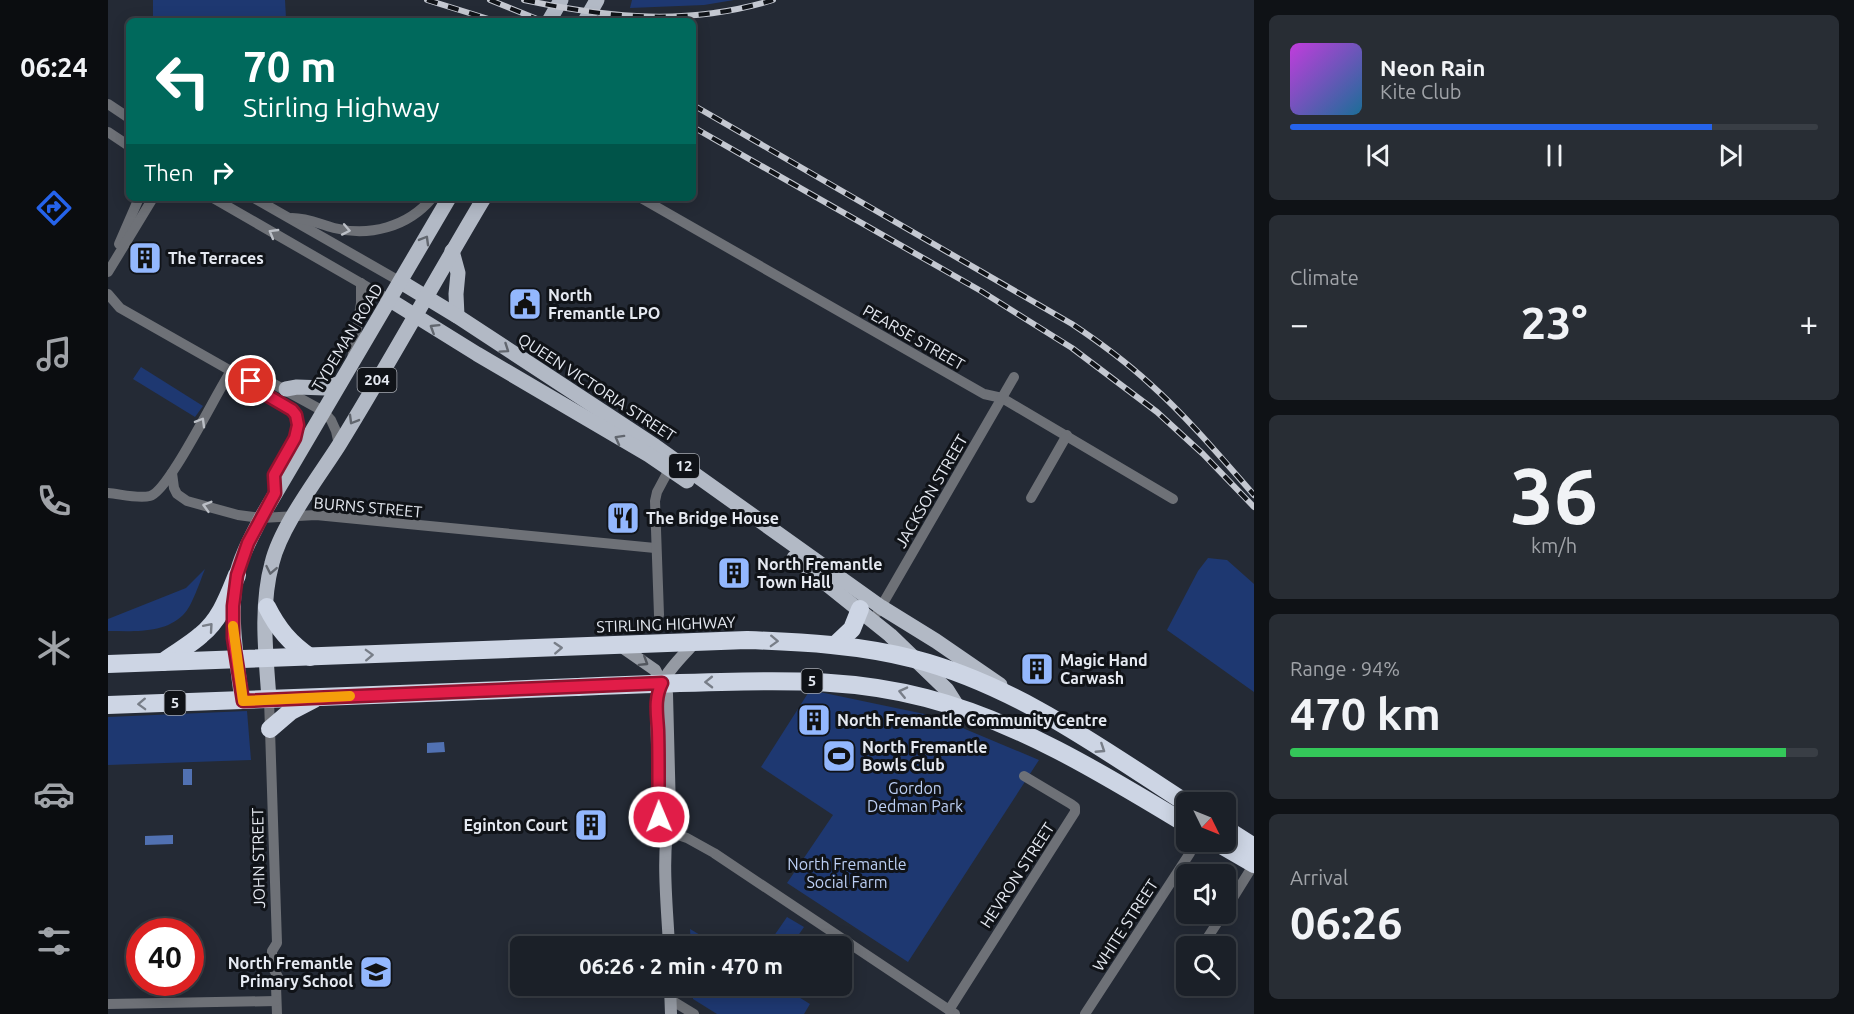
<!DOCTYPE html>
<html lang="en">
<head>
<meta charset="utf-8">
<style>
	:root { --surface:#1b2028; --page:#282d34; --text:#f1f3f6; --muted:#a0a3a8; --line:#393e45; --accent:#2563eb }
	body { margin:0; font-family:Ubuntu,sans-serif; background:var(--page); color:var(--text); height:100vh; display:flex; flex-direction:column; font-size:22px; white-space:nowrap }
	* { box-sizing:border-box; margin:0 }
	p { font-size:20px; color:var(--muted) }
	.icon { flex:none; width:33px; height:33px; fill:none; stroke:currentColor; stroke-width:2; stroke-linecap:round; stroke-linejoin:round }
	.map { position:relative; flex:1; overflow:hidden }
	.details { display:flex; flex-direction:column; gap:15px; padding:15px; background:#0f1216; width:600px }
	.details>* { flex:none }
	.guide { position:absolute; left:18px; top:18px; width:570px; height:183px; border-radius:9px; box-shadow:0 3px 15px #0003,0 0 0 2px var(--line); background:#00695c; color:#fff; overflow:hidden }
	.needle { width:39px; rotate:133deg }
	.tools { position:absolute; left:1068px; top:792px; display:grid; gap:12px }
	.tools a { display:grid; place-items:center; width:60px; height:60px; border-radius:9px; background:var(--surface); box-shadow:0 3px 15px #0003,0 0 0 2px var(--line); font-size:30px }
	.speed { position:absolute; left:18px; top:918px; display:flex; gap:12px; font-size:30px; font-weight:700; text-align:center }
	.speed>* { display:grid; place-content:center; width:78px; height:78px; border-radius:50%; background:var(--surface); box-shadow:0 3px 15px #0003,0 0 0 2px var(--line); line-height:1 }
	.speed .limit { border:9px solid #d22; background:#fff; color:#111 }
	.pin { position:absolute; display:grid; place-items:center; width:51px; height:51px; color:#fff; margin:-26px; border:3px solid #fff; border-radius:50%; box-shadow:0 2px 6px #0007 }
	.me { position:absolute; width:66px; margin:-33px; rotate:359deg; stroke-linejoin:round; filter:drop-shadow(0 0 4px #0008) }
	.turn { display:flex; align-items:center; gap:21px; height:126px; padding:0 18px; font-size:27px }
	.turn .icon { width:78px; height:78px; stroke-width:2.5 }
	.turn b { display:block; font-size:42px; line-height:51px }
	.then { display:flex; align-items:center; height:57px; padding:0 18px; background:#0003; gap:12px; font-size:22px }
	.big { font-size:45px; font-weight:700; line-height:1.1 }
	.details .widget { flex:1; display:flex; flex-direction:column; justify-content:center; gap:9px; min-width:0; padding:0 21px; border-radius:9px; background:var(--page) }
	.details .dial { align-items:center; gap:0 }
	.dial b { font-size:78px; line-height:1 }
	.song { display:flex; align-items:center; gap:18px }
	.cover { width:72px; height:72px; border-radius:9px; background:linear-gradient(135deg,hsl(290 70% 55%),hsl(200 70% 35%)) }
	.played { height:6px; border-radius:3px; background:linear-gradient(90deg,var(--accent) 80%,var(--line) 80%) }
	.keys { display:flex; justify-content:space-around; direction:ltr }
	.heat { display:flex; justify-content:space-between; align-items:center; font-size:33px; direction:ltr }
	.charge { height:9px; border-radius:4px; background:linear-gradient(90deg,#34c759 94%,var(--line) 0) }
	.trip { position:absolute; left:402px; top:936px; width:342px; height:60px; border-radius:9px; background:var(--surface); box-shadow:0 3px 15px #0003,0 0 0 2px var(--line); font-weight:700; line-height:60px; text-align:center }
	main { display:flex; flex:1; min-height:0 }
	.dock { display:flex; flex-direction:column; width:108px; justify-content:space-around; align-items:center; background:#0b0d10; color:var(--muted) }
	.dock .icon { width:42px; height:42px }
	.dock .on { color:var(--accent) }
	.dock b { font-size:27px; color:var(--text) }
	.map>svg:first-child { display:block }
	.green { fill:#1e3871 }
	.water { fill:#5171b2 }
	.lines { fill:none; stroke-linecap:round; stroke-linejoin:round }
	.street { stroke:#6e7177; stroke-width:10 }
	.secondary { stroke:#959aa3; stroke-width:12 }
	.primary { stroke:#b2b9c5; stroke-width:15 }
	.highway { stroke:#cdd5e4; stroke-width:18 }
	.rail-casing { stroke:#c4c8d1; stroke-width:6 }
	.rail { stroke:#101318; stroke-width:4; stroke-dasharray:11; stroke-linecap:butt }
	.oneway { stroke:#bbbfc6 }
	.oneway2 { stroke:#61666e }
	.oneway3 { stroke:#787e88 }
	.oneway4 { stroke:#52565e }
	.route-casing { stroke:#92132f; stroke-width:15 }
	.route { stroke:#e11d48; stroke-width:10 }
	.slow { stroke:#f59e0b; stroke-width:10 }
	.labels { text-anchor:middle; stroke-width:6; stroke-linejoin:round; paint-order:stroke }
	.shield { fill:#101318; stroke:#a5a9b0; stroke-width:1.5 }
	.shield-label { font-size:15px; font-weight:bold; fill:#e5e9f1 }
	.poi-label { font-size:16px; font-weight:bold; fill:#e5e9f1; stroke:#101318; text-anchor:start }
	.street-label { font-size:16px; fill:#e5e9f1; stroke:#101318 }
	.park-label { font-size:16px; fill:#bccff4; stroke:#101318 }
</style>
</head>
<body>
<main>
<nav class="dock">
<b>06:24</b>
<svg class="icon on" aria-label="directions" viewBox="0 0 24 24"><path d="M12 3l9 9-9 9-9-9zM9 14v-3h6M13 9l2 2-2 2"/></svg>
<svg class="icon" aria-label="music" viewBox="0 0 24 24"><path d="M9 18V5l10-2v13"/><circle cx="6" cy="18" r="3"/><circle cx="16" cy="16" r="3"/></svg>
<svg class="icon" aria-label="phone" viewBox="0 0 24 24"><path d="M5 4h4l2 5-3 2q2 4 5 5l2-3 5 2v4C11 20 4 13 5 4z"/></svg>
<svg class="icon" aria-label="climate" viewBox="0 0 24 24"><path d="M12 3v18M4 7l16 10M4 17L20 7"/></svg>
<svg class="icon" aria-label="car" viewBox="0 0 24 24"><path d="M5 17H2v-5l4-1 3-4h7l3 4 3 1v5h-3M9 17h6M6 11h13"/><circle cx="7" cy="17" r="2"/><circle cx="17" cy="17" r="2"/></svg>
<svg class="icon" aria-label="filters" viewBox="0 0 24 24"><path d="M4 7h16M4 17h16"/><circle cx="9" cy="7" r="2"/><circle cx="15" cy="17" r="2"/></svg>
</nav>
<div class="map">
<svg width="1146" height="1014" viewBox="0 0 1146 1014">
	<rect width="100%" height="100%" fill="#242a35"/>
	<g class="green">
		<polygon points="45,0 177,0 178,18 45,19"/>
		<polygon points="524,0 626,0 596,5 522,8"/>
		<polygon points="33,367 95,406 87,417 25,379"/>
		<polygon points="1100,558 1119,560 1146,584 1146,692 1059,630 1090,571"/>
		<path d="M97,569C92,581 84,607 75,615C56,634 25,631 0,631V619L78,588Z"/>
		<polygon points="702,690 826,716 931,760 800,962 679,883 725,815 653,767"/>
		<polygon points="139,711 143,760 0,765 0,717"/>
		<polygon points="679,917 696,927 683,946 659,946"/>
		<polygon points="582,929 611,946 583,946"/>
		<polygon points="584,986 673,986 702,1004 696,1014 609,1014 585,999"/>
	</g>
	<g class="water">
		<polygon points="336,742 337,752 319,753 319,743"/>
		<rect x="75" y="769" width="9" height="16"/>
		<polygon points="65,835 65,844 37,845 37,836"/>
	</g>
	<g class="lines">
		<g class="street">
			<polyline points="0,104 21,118"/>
			<polyline points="0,132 21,146"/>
			<polyline points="105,198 282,300"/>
			<polyline points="146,198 293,282"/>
			<polyline points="533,198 876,394 894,398 1065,499"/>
			<path d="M184,218C200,218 211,224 226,228C261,237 300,227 324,198"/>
			<polyline points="11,244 31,198"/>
			<polyline points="0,272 45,198"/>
			<polyline points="0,294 12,308 123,371 143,381 155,393 184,410 189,419 190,432 166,475 167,493"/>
			<polyline points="244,359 253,303 253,283"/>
			<polyline points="143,381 164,383 215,411 223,420 228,431 231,445"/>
			<polyline points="64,473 66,488 69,494 79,501 130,515 153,518 208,515 547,548"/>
			<path d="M0,493C12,494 30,499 42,496C61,491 108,393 123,371"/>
			<polyline points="923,498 959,435"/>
			<polyline points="770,612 906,377"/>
			<polyline points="551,615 547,501 549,492 564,464"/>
			<polyline points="161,699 169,943 164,951 164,966 170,977 168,986 169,1014"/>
			<polyline points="558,831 579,838 606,853 847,1014"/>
			<polyline points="1118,909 1146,864"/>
			<polyline points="1094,946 1115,914"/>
			<polyline points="563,1000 586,1014"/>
			<polyline points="0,1004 168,1001"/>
			<polyline points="841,1010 967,812 967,807 963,804 916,776"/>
			<polyline points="977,1014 1082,853"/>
		</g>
		<g class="secondary">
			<path d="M511,645L547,670L559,694L562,812C553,856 559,903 561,946"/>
			<path d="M558,831L551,817L548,708C551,676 567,665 587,642"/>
			<polyline points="562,986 563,1014"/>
		</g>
		<g class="primary">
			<polyline points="441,21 453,0"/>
			<polyline points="477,21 489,0"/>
			<polyline points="344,251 350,273 348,294 349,316"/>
			<polyline points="293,282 349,316 547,446 773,607 828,641 892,685"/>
			<polyline points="282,300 369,354 541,455 579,481"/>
			<polyline points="178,389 189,387 217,388 232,383"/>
			<polyline points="686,558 782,635 839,690 851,709"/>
			<path d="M161,699C158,655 152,607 164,563C173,526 210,478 231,445C281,364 327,280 376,198"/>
			<path d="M134,701C129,660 121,619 128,577C132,557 144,536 153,518L341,198"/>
		</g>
		<g class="highway">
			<path d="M159,607C170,629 182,643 202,657"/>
			<polyline points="727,645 744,629 752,609"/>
			<path d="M55,662C67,653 82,645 93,635C112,620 120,597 129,575"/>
			<path d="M0,664L639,640C695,642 752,645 806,659C907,685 993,748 1078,803"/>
			<path d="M0,705C156,700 312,693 468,687C517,685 565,683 613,682C684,680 749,680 818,698C911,722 997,775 1078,824"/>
			<polyline points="162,729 183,711 206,699"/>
			<polyline points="1118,829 1146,847"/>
			<polyline points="1108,842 1146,864"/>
		</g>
		<defs>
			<g id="rail">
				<polyline points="319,0 387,21"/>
				<polyline points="382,0 434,21"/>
				<path d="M416,0C501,18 580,26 665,0"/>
				<path d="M585,105L964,324C991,342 1017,361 1041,383C1079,417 1112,456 1146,495"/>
				<polyline points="585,127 873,291 964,348 1049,412 1095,454 1146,507"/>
			</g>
		</defs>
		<use href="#rail" class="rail-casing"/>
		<use href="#rail" class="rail"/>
	</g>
	<defs><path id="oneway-chevron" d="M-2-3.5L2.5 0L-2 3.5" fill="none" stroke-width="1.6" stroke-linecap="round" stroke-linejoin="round" transform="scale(1.5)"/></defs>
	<g class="oneway">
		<use href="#oneway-chevron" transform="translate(238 230) rotate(11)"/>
		<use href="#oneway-chevron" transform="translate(165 233) rotate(-150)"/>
		<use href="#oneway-chevron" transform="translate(93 422) rotate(-60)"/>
		<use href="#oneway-chevron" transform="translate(99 506) rotate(-164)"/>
	</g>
	<g class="oneway2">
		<use href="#oneway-chevron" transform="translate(317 240) rotate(-60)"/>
		<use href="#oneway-chevron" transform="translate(326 328) rotate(-148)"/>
		<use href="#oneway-chevron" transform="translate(397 349) rotate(34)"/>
		<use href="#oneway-chevron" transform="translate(245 420) rotate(120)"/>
		<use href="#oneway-chevron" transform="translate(511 439) rotate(-151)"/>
		<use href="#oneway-chevron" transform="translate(163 570) rotate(101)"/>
	</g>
	<g class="oneway3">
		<use href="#oneway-chevron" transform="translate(101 627) rotate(-49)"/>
		<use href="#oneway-chevron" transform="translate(666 641) rotate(2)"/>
		<use href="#oneway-chevron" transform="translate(450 648) rotate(-3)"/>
		<use href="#oneway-chevron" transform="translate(261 655) rotate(-2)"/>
		<use href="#oneway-chevron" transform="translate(601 682) rotate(179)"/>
		<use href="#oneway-chevron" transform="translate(795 692) rotate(-167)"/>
		<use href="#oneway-chevron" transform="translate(34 704) rotate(178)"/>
		<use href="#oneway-chevron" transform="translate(993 749) rotate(33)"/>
	</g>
	<use class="oneway4" href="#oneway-chevron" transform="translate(536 662) rotate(32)"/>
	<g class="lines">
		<defs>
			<path id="route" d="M143,381L155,393L184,410L188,415L190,425L187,438L166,475L167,493L140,543L129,575L125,606V638L135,701L554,683C546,699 549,713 550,730C551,759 550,788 551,817"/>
		</defs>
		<use href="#route" class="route-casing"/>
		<use href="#route" class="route"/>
		<polyline class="slow" points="125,626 135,701 242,696"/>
	</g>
	<defs>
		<symbol id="building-square" viewBox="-11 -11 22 22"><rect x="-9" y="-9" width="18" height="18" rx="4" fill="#93b7fd" stroke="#101318"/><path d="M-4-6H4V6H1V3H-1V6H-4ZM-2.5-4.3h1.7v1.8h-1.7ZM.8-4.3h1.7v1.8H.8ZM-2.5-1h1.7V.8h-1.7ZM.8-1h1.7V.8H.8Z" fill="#111"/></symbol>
		<symbol id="civic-square" viewBox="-11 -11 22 22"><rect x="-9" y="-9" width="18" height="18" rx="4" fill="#93b7fd" stroke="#101318"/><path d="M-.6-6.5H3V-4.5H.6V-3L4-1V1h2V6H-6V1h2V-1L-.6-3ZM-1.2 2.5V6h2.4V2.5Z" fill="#111"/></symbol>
		<symbol id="restaurant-square" viewBox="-11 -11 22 22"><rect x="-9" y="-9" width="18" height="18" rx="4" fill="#93b7fd" stroke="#101318"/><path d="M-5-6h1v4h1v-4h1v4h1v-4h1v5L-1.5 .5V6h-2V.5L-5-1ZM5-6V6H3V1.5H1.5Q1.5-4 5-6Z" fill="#111"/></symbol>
		<symbol id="stadium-square" viewBox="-11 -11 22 22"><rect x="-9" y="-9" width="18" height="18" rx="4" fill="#93b7fd" stroke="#101318"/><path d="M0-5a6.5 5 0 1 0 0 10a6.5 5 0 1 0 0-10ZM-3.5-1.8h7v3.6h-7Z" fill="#111"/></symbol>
		<symbol id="school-square" viewBox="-11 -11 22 22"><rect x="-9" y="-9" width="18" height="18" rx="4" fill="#93b7fd" stroke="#101318"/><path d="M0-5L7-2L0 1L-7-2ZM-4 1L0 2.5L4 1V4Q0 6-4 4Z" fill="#111"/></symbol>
	</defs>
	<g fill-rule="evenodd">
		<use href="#building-square" x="18" y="239" width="38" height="38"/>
		<use href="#civic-square" x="398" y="285" width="38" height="38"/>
		<use href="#restaurant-square" x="496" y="499" width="38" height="38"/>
		<use href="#building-square" x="607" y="554" width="38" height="38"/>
		<use href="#building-square" x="910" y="650" width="38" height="38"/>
		<use href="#building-square" x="687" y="701" width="38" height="38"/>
		<use href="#stadium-square" x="712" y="737" width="38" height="38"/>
		<use href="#building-square" x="464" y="806" width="38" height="38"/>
		<use href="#school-square" x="249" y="953" width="38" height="38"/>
	</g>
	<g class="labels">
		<g class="shield">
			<rect x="249.5" y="368" width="39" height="24" rx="4.5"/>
			<rect x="561" y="454" width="30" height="24" rx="4.5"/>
			<rect x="693.5" y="669" width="21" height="24" rx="4.5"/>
			<rect x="56.5" y="691" width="21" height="24" rx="4.5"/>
		</g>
		<g class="shield-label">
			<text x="269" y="385">204</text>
			<text x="576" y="471">12</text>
			<text x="704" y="686">5</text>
			<text x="67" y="708">5</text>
		</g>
		<g class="poi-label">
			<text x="60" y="264">The Terraces</text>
			<text x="440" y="301">North<tspan x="440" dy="18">Fremantle LPO</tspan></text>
			<text x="538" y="524">The Bridge House</text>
			<text x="649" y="570">North Fremantle<tspan x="649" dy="18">Town Hall</tspan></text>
			<text x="952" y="666">Magic Hand<tspan x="952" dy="18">Carwash</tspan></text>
			<text x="729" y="726">North Fremantle Community Centre</text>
			<text x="754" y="753">North Fremantle<tspan x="754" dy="18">Bowls Club</tspan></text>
			<text x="460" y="831" text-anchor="end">Eginton Court</text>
			<text x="245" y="969" text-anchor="end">North Fremantle<tspan x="245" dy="18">Primary School</tspan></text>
		</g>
		<g class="street-label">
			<text transform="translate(239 337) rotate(-59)" y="6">TYDEMAN ROAD</text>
			<text transform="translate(806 337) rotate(30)" y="6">PEARSE STREET</text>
			<text transform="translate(489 387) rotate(33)" y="6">QUEEN VICTORIA STREET</text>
			<text transform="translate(823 491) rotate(-60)" y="6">JACKSON STREET</text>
			<text transform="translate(260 507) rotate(5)" y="6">BURNS STREET</text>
			<text transform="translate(558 624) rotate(-2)" y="6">STIRLING HIGHWAY</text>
			<text transform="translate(150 858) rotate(-91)" y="6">JOHN STREET</text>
			<text transform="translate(909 875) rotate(-57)" y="6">HEVRON STREET</text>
			<text transform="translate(1017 925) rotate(-57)" y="6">WHITE STREET</text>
		</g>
		<g class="park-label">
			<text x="807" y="794">Gordon<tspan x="807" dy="18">Dedman Park</tspan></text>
			<text x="739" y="870">North Fremantle<tspan x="739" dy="18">Social Farm</tspan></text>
		</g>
	</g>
</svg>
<div class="tools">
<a><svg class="needle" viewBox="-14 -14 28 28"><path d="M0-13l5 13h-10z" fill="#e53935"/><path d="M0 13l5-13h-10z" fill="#a0a3a8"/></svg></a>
<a><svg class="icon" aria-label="sound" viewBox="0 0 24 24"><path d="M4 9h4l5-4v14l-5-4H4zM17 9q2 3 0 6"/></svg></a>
<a><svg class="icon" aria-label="search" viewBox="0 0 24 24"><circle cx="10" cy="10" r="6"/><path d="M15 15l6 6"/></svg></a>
</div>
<div class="speed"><div class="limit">40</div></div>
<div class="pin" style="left:143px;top:381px;background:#d93025"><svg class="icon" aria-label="arrive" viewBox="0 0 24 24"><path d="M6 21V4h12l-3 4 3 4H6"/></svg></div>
<svg class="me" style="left:551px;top:817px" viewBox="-20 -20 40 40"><circle r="17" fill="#e11d48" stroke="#fff" stroke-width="3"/><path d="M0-11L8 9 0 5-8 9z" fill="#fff"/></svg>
<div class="trip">06:26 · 2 min · 470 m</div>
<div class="guide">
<div class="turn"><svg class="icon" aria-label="left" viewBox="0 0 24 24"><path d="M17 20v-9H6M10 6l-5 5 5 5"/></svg><div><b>70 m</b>Stirling Highway</div></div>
<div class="then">Then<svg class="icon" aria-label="right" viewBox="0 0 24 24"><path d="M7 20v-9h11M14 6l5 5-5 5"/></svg></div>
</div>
</div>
<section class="details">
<div class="widget">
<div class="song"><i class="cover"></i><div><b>Neon Rain</b><p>Kite Club</p></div></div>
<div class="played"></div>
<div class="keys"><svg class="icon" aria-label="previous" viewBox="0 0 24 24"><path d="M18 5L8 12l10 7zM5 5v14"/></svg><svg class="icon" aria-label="pause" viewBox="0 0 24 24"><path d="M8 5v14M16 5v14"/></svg><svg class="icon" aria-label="next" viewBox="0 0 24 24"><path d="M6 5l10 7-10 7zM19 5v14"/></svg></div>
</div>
<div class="widget"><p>Climate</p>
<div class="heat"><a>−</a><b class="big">23°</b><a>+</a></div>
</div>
<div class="widget dial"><b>36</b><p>km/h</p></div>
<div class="widget"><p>Range · 94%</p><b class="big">470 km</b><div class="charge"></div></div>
<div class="widget"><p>Arrival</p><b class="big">06:26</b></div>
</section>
</main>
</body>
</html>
